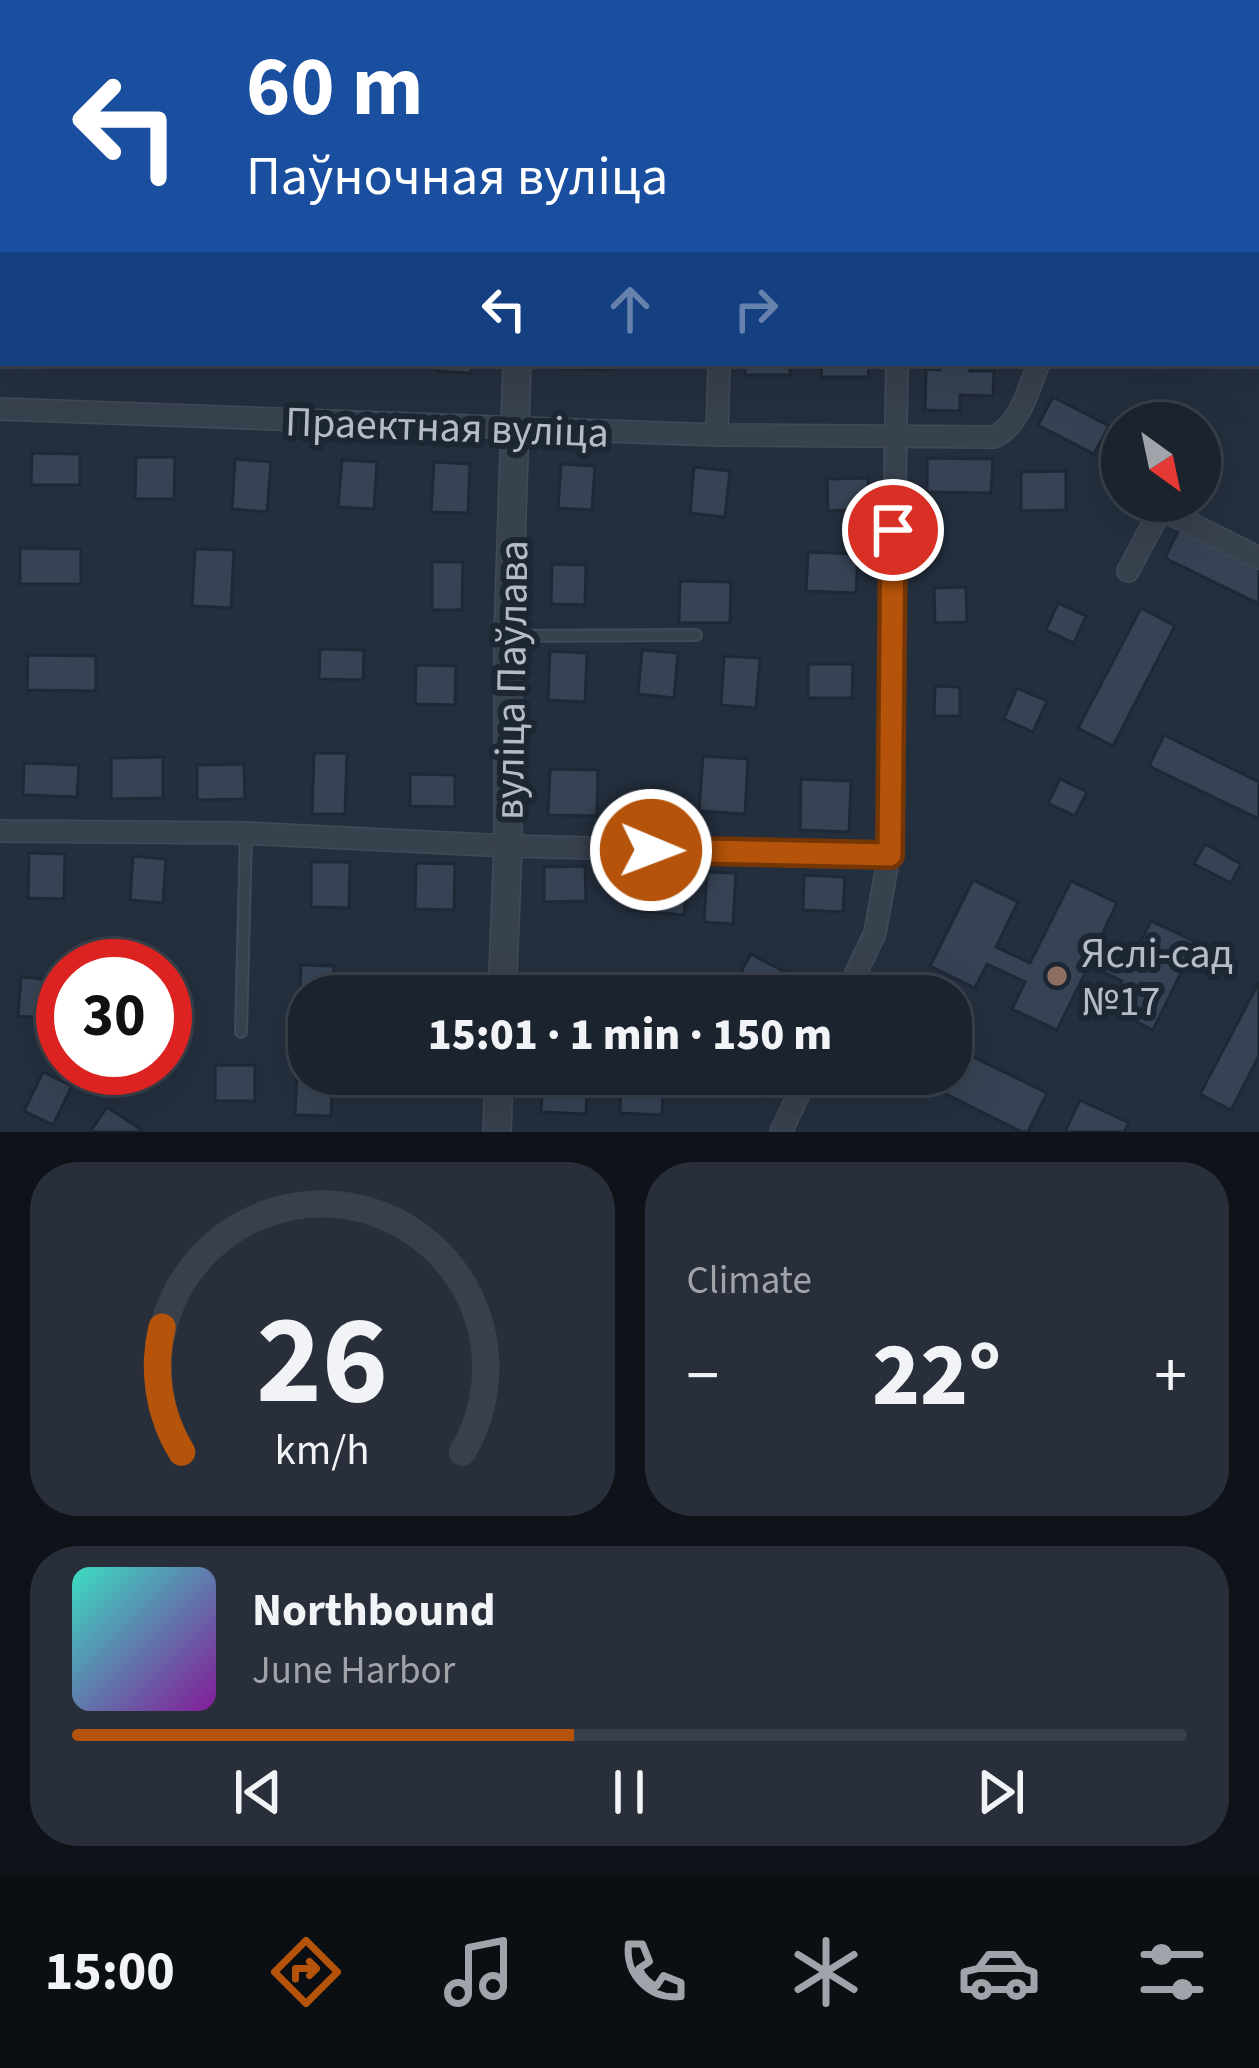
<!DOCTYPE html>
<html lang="en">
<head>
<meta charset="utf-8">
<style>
	:root { --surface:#1b232e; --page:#282f3a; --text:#f1f3f6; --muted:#a0a4aa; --line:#39404a; --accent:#b45309 }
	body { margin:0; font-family:"Source Sans 3",sans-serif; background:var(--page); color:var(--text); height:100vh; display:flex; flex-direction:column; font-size:45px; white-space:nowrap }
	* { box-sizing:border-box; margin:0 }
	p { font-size:39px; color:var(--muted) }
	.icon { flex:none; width:66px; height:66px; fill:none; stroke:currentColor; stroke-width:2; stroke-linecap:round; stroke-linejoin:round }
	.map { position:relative; height:1132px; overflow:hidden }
	.sheet { display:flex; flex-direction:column; gap:30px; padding:30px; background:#0f1319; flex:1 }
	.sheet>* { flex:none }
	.top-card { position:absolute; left:0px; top:0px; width:1260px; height:366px; box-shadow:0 12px 48px #0002,0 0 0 3px var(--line); background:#1a4fa0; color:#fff; overflow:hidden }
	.needle { width:78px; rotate:147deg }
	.fabs { position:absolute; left:1101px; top:402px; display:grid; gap:24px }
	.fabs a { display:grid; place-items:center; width:120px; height:120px; border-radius:50%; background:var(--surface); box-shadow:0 12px 48px #0002,0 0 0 3px var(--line); font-size:60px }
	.speed { position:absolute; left:36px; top:939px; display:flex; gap:24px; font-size:60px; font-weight:700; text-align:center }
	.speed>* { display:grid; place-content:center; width:156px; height:156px; border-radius:50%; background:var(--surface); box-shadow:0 12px 48px #0002,0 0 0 3px var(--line); line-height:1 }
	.speed .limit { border:18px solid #d22; background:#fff; color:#111 }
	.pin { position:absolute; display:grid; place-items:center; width:102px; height:102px; color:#fff; margin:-51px; border:6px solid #fff; border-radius:50%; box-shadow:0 3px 12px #0007 }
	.me { position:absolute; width:132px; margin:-66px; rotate:91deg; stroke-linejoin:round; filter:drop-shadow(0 0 9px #0008) }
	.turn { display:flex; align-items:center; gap:42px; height:252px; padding:0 48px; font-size:54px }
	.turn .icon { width:156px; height:156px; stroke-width:2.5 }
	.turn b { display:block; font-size:84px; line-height:102px }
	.lanes { display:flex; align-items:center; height:114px; padding:0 48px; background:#0003; justify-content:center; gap:60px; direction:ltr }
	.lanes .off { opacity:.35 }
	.big { font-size:90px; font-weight:800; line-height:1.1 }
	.sheet .card { flex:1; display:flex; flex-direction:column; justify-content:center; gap:18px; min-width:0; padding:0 42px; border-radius:48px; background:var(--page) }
	.sheet .dial { align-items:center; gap:0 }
	.dial svg { height:312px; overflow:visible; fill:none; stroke:var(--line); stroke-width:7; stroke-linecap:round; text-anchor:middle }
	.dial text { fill:var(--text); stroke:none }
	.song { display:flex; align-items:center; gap:36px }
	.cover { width:144px; height:144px; border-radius:18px; background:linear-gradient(135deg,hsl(170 70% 55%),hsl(290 70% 35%)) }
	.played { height:12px; border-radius:6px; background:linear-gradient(90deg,var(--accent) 45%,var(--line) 45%) }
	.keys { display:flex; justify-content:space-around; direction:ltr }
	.heat { display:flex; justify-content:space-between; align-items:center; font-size:66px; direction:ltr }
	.sheet .tiles { flex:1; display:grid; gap:30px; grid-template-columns:1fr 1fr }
	.card:last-child { grid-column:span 2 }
	.trip { position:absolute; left:288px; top:975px; width:684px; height:120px; border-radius:48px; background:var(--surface); box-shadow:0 12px 48px #0002,0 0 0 3px var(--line); font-weight:800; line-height:120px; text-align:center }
	.dock { display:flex; height:192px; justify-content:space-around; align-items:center; background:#0b0e12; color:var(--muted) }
	.dock .icon { width:84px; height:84px }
	.dock .current { color:var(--accent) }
	.dock b { font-size:54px; color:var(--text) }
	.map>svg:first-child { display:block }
	.building { fill:#364354; stroke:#1f2835; stroke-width:3 }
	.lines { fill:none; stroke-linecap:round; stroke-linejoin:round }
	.service-casing { stroke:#414a57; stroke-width:14 }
	.minor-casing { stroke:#414a57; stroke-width:24 }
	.tertiary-casing { stroke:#414a57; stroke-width:30 }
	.service { stroke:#38414e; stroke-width:10 }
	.minor { stroke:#38414e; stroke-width:21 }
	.tertiary { stroke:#38414e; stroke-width:27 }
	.route-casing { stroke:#753606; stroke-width:30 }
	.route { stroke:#b45309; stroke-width:21 }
	.education-dot { fill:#8d6e63; stroke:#1d2633; stroke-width:4.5 }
	.labels { text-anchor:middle; stroke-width:12; stroke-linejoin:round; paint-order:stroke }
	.street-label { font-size:42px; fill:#b4bcc9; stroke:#1d2633 }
	.poi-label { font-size:42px; fill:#b4bcc9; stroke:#1d2633; text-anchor:start }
</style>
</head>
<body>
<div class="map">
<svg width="1259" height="1132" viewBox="0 0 1259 1132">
	<rect width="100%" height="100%" fill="#242f3e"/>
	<g class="building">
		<polygon points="437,363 472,363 471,373 437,371"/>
		<polygon points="561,363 612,363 612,370 561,369"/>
		<rect x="745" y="363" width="45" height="12"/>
		<polygon points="822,363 869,363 868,377 821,377"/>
		<polygon points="940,363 971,363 970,371 994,371 993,396 960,395 960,411 925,410 926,369 940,370"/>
		<polygon points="1053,397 1109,426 1094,454 1038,425"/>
		<polygon points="32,453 80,454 80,485 31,485"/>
		<polygon points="136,457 175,457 174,499 135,499"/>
		<polygon points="927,458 993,459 991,493 927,492"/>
		<polygon points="235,459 271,462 267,512 232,509"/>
		<polygon points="342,460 377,462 374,509 338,507"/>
		<polygon points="434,462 470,464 468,513 431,512"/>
		<polygon points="561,464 595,466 592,510 558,508"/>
		<polygon points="694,467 730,471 725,517 690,513"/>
		<polygon points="1066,471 1066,510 1021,511 1021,472"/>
		<polygon points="868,478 869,509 828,511 827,479"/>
		<polygon points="1179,529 1259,568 1259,604 1165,558"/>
		<polygon points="20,548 81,549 81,584 20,584"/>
		<polygon points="195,549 234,550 231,608 192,606"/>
		<polygon points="808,552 858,554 856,593 806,591"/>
		<polygon points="432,562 463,562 462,610 432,610"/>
		<polygon points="552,564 586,565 585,605 551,604"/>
		<polygon points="680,581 731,582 730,623 679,623"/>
		<polygon points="966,587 967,622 935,623 934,588"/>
		<polygon points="1058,603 1086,616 1074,643 1046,630"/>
		<polygon points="1141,608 1175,626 1113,746 1078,728"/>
		<polygon points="320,649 364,650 363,680 319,679"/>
		<polygon points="642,650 678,653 674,698 638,694"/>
		<polygon points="550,651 587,653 585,702 548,700"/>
		<polygon points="28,655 96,656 96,691 27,690"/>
		<polygon points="724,656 760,658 756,708 721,705"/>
		<polygon points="808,664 853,664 852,698 808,698"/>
		<polygon points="416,665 456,666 455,705 415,704"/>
		<polygon points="935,686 960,687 960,716 934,716"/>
		<polygon points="1017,688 1047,701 1033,732 1004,719"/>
		<polygon points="1164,735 1259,782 1259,819 1149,766"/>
		<polygon points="314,753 347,753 345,814 312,814"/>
		<polygon points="703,756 748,759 745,814 699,811"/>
		<polygon points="163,757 163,798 111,799 111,758"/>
		<polygon points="24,763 79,765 77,797 23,795"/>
		<polygon points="244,764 245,799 197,800 197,765"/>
		<polygon points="550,769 598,770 597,816 548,815"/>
		<polygon points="410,774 455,775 455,807 410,806"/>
		<polygon points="801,779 851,781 849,832 800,830"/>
		<polygon points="1060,779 1087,792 1075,816 1048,803"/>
		<polygon points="1205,844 1241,864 1231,883 1194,864"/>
		<polygon points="29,853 65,854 64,899 28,898"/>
		<polygon points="133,856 166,859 163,903 130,900"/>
		<polygon points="311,862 350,862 349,908 311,907"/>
		<polygon points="416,863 455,864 454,910 415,909"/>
		<polygon points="585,866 586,901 544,902 544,867"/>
		<polygon points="707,872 736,873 733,924 704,922"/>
		<polygon points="630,874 687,879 684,915 627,910"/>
		<polygon points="804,875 845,877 843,912 803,910"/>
		<polygon points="973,880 1018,902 996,947 1030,963 1071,881 1117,903 1094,951 1128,967 1151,921 1196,942 1153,1030 1109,1008 1122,981 1089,965 1057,1030 1012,1009 1025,982 987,964 975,988 930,966"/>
		<polygon points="751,954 807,984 801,996 761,996 735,983"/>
		<polygon points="301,965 334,966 332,996 309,996 309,1024 299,1023"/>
		<polygon points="21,977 58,980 56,1019 18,1016"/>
		<polygon points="1259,982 1259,1056 1231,1110 1200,1094"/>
		<polygon points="631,988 672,991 671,996 631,996"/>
		<polygon points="951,1046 1047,1093 1028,1132 1022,1132 942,1092 949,1079 940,1074 951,1074"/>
		<rect x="215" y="1065" width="40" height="36"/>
		<polygon points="297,1070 309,1070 309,1074 333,1074 331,1116 295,1115"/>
		<polygon points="43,1072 72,1086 53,1125 24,1111"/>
		<polygon points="543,1074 588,1074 586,1114 541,1112"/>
		<polygon points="621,1074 664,1074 662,1115 620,1113"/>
		<polygon points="721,1074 774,1074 764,1098 718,1080"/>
		<polygon points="1080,1100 1129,1123 1124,1132 1065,1132"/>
		<polygon points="107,1107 145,1132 90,1132"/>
	</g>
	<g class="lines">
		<defs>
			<g id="service">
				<polyline points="512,636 696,635"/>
				<polyline points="241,1032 246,833"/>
			</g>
			<g id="minor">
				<polyline points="4,3 4,0"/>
				<polyline points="238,3 238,0"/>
				<polyline points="728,3 728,0"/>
				<polyline points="911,3 911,0"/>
				<polyline points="1104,3 1104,0"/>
				<polyline points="0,186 3,32"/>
				<path d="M0,409L717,435L994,437C1021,424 1028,389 1039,363"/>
				<polyline points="717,435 719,363"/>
				<polyline points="1128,571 1161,509 1259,558"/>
				<polyline points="0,831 246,833 508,846 889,855"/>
				<polyline points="845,996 875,933 889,855 897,363"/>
				<polyline points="781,1132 808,1074"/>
			</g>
			<g id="tertiary">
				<polyline points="523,3 523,0"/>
				<polyline points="502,996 508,846 508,636 517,363"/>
				<polyline points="497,1132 499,1074"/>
			</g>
		</defs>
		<use href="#service" class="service-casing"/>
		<use href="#minor" class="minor-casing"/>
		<use href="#tertiary" class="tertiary-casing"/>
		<use href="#service" class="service"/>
		<use href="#minor" class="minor"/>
		<use href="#tertiary" class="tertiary"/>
	</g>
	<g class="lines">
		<defs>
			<polyline id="route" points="651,850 890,855 893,530"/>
		</defs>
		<use href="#route" class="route-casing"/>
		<use href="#route" class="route"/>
	</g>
	<circle class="education-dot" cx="1057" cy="976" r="12"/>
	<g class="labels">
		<g class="street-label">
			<text transform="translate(447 426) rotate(2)" y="15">Праектная вуліца</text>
			<text transform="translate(510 680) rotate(-89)" y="15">вуліца Паўлава</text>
		</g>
		<g class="poi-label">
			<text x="1081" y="967">Яслі-сад<tspan x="1081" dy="48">№17</tspan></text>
		</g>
	</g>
</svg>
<div class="fabs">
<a><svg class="needle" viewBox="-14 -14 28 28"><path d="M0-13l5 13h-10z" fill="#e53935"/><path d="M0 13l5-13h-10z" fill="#a0a4aa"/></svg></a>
</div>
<div class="speed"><div class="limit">30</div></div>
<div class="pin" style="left:893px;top:530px;background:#d93025"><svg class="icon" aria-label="arrive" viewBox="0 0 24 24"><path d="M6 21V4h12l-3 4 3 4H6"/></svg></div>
<svg class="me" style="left:651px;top:850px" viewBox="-20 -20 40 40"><circle r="17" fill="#b45309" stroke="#fff" stroke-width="3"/><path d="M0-11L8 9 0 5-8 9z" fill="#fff"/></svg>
<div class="trip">15:01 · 1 min · 150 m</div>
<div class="top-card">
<div class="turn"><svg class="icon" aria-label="left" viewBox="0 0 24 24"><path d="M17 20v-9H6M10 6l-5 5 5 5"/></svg><div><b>60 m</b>Паўночная вуліца</div></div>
<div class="lanes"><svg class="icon" aria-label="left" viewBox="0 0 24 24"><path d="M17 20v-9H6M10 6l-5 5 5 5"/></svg><svg class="icon off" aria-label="ahead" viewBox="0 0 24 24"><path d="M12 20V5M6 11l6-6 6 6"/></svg><svg class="icon off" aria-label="right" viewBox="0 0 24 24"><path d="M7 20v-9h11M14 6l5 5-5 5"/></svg></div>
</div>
</div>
<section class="sheet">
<div class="tiles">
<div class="card dial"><svg viewBox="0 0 100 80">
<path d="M14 69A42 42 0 1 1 86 69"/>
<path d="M14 69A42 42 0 0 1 9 37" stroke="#b45309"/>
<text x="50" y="56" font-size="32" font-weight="700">26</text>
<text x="50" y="72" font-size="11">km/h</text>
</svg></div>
<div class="card"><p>Climate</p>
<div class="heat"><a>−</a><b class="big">22°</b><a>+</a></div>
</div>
<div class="card">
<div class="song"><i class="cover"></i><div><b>Northbound</b><p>June Harbor</p></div></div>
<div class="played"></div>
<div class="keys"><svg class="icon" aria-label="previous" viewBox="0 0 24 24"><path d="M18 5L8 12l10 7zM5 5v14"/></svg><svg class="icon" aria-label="pause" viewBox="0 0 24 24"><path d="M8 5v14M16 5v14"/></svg><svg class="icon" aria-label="next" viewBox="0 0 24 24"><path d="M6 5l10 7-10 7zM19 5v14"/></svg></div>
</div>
</div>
</section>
<nav class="dock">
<b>15:00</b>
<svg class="icon current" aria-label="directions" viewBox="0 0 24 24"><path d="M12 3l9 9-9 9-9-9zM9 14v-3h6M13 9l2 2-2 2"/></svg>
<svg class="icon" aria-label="music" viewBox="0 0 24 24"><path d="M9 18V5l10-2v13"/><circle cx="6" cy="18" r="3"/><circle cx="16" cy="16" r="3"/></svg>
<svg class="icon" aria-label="phone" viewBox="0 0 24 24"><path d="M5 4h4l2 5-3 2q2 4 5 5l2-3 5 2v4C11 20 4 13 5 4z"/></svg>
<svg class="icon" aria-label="climate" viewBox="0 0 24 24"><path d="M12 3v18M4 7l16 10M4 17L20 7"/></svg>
<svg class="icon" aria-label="car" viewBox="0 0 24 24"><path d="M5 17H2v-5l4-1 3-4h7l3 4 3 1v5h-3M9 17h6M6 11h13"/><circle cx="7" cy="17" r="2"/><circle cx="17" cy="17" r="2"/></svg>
<svg class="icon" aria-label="filters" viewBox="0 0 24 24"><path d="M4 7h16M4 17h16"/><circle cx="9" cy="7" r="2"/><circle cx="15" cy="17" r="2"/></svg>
</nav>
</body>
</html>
